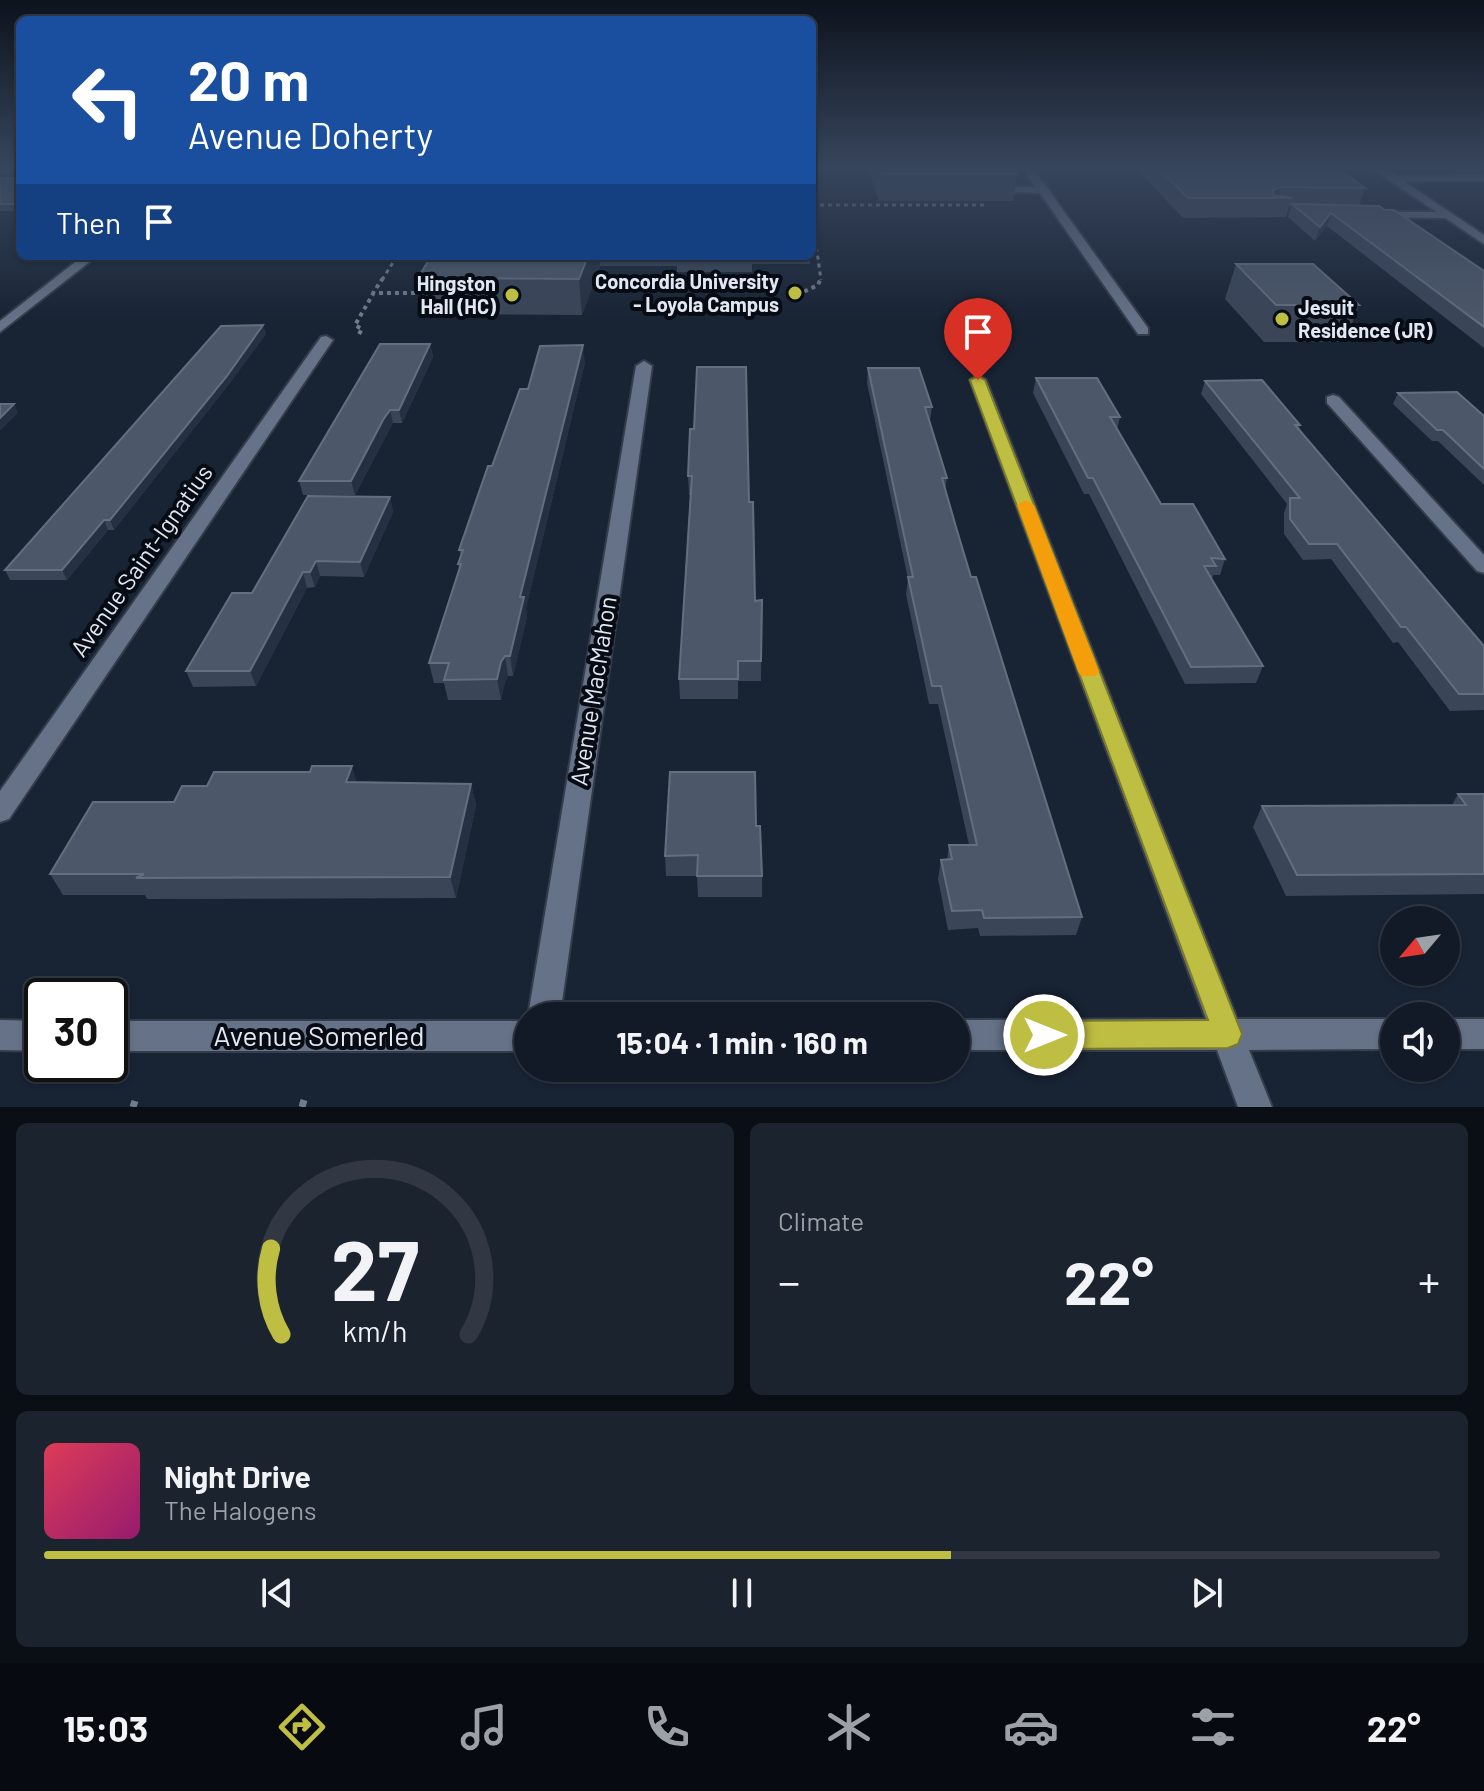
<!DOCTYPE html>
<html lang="en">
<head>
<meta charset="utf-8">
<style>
	:root { --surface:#121a27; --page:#1b232f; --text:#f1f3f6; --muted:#9ca1a7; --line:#313844; --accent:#bebe42 }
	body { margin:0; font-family:Barlow,sans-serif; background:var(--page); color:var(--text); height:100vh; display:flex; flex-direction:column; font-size:30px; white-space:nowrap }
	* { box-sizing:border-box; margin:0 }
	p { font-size:26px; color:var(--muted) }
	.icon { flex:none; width:44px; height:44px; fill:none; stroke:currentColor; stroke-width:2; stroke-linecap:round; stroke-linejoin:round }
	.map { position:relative; height:1107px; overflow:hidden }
	.panel { display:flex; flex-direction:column; gap:16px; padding:16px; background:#0a0e15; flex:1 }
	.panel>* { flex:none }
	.guide { position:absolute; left:16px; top:16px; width:800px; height:244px; border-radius:12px; box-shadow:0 2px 6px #0004,0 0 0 2px var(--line); background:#1a4fa0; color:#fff; overflow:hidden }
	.needle { width:52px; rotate:241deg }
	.tools { position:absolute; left:1380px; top:906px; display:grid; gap:16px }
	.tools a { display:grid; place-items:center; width:80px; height:80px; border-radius:50%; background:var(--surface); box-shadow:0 2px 6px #0004,0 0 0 2px var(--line); font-size:40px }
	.speed { position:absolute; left:24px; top:978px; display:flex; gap:16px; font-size:40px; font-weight:700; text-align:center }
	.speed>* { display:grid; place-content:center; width:104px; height:104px; border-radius:50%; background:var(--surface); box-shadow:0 2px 6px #0004,0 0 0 2px var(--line); line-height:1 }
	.speed .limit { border:4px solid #111; border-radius:12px; background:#fff; color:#111 }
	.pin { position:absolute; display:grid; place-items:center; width:68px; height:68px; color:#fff; margin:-82px -34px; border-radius:50% 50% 50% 0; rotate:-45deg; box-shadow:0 0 8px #0007 }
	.pin .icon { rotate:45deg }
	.me { position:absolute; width:88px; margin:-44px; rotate:90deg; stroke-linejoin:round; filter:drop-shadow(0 0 6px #0008) }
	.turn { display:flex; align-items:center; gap:28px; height:168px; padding:0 40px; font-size:36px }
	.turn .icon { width:104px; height:104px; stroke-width:2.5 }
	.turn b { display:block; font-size:56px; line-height:68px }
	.then { display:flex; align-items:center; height:76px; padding:0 40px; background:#0003; gap:16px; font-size:30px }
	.big { font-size:60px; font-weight:700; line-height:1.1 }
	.panel .widget { flex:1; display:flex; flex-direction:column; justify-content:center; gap:12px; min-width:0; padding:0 28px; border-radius:12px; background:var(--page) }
	.panel .dial { align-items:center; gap:0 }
	.dial svg { height:208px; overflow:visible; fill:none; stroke:var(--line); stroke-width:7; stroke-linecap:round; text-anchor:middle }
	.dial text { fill:var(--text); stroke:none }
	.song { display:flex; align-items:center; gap:24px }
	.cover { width:96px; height:96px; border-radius:12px; background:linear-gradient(135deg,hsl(350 70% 55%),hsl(320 70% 35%)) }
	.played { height:8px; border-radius:4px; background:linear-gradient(90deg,var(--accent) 65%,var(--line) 65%) }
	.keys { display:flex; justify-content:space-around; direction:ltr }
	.heat { display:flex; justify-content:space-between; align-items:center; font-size:44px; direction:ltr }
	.panel .tiles { flex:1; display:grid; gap:16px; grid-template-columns:1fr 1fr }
	.widget:last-child { grid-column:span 2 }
	.trip { position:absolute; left:514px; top:1002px; width:456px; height:80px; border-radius:40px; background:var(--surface); box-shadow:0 2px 6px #0004,0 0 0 2px var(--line); font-weight:700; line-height:80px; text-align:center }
	.menu { display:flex; height:128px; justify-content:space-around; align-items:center; background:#070a10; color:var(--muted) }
	.menu .icon { width:56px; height:56px }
	.menu .current { color:var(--accent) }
	.menu b { font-size:36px; color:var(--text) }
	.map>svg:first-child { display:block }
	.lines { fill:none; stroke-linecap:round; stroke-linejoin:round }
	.service-casing { stroke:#353c4b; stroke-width:4 }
	.minor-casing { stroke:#353c4b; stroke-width:4 }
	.tertiary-casing { stroke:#353c4b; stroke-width:4 }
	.path-far2 { stroke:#737c8b; stroke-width:3; stroke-dasharray:4 4; stroke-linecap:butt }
	.path-far1 { stroke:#737c8b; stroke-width:4; stroke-dasharray:4 4; stroke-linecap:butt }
	.path { stroke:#737c8b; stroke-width:7; stroke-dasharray:9 9; stroke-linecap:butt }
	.service { fill:#657287; fill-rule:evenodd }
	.minor { fill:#657287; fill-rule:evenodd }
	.tertiary { fill:#657287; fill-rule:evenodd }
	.wall { fill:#3a4558 }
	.shaded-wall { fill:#253042 }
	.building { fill:#4c5769; stroke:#636e7e; stroke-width:2 }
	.route { fill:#bebe42; stroke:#7c7c2b; stroke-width:2 }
	.slow { fill:#f59e0b }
	.poi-dot { fill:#bebe42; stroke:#070c14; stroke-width:3 }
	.labels { text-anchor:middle; stroke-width:8; stroke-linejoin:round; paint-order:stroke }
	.far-poi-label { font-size:20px; font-weight:bold; fill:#e1e8f4; stroke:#070c14; text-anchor:end }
	.street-label { font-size:24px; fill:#e1e8f4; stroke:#070c14 }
	.near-street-label { font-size:28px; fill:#e1e8f4; stroke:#070c14 }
</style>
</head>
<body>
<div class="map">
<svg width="1484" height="1107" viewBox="0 0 1484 1107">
	<rect width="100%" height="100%" fill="#182334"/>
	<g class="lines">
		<defs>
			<g id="service">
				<polygon points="1022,167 1032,167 1148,328 1148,334 1138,334 1040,193 1003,192 1001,190 1007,187 1035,187"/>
				<polygon points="1374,212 1447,212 1453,215 1447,218 1370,217 1368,215"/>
			</g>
			<g id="minor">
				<polygon points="1484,175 1484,181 1392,182 1387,179 1392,176"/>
				<polygon points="83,256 97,256 0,332 0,321"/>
				<polygon points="326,336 333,340 9,819 0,822 0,791 321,337"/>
				<polygon points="644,361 652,366 560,1016 528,1016 636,366"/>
				<polygon points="978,375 986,380 1237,1019 1394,1019 1394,1049 1249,1050 1272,1107 1238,1107 1217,1050 956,1050 956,1020 1206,1019 970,380"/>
				<polygon points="1333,395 1339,397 1484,555 1484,573 1477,571 1327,403 1327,397"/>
				<rect x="1446" y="1019" width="38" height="30"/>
				<polygon points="0,1020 42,1021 42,1051 0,1050"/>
				<rect x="110" y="1021" width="418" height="30"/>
			</g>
			<polygon id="tertiary" points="1370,167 1382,167 1484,235 1484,244"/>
		</defs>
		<use href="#service" class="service-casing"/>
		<use href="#minor" class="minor-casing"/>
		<use href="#tertiary" class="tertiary-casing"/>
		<g class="path-far2">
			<polyline points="812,205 987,205"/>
			<polyline points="812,216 821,280"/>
			<polyline points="382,280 397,256"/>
		</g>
		<g class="path-far1">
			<polyline points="383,278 373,293 420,293"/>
			<polyline points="797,295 818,285 821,278"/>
			<polyline points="359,334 362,329 355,325 373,294"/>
		</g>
		<g class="path">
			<polyline points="133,1107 135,1101"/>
			<polyline points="302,1107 304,1100"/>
		</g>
		<use href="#service" class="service"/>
		<use href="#minor" class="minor"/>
		<use href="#tertiary" class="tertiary"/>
	</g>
	<g class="wall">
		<polygon points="0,167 20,167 20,173 0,174"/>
		<polygon points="868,167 1008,167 1017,174 1013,201 879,201"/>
		<polygon points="1135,167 1335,167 1365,188 1359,206 1484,271 1484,348 1327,226 1315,241 1288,217 1291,206 1289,206 1286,217 1183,218"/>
		<polygon points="1451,167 1484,167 1484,173 1460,172"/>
		<polygon points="20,176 20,211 0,211 0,178 17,178"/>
		<polygon points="431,256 810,256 810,264 752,264 752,272 677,272 677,266 600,266 582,315 425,314 418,278"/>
		<polygon points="1236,264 1359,305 1345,342 1264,342 1225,299"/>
		<polygon points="263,325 266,334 229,384 114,530 108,530 67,580 10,580 5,570"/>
		<polygon points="430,344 433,357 402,423 393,423 387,434 355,495 303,495 299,481"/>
		<polygon points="585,362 526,608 527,617 513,676 508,676 505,682 501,700 448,700 444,683 434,683 429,663 459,569 458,564 461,556 459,550 492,466 528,389"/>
		<polygon points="868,368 932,407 930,421 947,478 945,489 971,577 1082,917 1076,935 980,936 978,928 948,930 938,879 941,860 947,860 949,845 969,845 938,704 929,704 906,594 908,579 867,383"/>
		<polygon points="1036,378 1120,417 1117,429 1161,504 1225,559 1220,575 1213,575 1212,579 1263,666 1256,683 1185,684 1089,494 1084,494 1033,393"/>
		<polygon points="1205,381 1300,425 1299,429 1484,646 1484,710 1450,711 1398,642 1393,643 1331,559 1303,560 1284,534 1284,513 1287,504 1201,394"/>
		<polygon points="1398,393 1484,416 1484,485 1438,441 1432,441 1393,404"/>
		<polygon points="690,429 749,502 755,601 762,600 761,681 738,681 738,699 680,699 679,679 690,495 689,495 688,476"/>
		<polygon points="390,497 393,512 364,577 320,576 315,587 307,588 256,686 193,687 186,671"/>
		<polygon points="357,782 471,784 476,805 456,898 147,899 145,895 63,895 50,874 174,802"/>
		<polygon points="1458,794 1484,794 1484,894 1286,896 1253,827 1262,806 1452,805"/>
		<polygon points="756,826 762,876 762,897 698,897 697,876 666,876 665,856"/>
	</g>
	<g class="shaded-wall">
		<polygon points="1281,187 1278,198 1271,198 1273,190"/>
		<polygon points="1331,213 1327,226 1315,241 1320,227"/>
		<polygon points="588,256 599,256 600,266 582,315 579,279"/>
		<polygon points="263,325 266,334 229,384 114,530 110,520"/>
		<polygon points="430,344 433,357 402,423 399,410"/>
		<polygon points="583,345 585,362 526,608 527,617 513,676 510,656 520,597"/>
		<polygon points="14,404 18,413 0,431 0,418"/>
		<polygon points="390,410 393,423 387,434 355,495 351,481 383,420"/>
		<polygon points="390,497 393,512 364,577 360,562"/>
		<polygon points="104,520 108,530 67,580 62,570"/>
		<polygon points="316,561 320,576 315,587 310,572"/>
		<polygon points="303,572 307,588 256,686 250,671"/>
		<polygon points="505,656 508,676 505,682 501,700 497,679 501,662"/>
		<polygon points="352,766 358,787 346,782"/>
		<polygon points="471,784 476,805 456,898 450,877"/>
	</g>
	<g class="building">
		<polygon points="879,167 1008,167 1014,169 1017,174 882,174"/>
		<polygon points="1157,167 1335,167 1365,188 1281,187 1273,190 1273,195 1292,198 1188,198"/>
		<polygon points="20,176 20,204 0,204 0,178 17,178"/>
		<polygon points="1292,204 1379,206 1385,210 1394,210 1484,271 1484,327 1331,213 1320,227"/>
		<polygon points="431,256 588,256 579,279 418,278"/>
		<polygon points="1236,264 1313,264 1359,305 1276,305"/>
		<polygon points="263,325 227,376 110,520 104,520 62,570 5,570 221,326"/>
		<polygon points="380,344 430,344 399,410 390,410 383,420 351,481 299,481"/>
		<polygon points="583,345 520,597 524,597 510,656 505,656 501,662 497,679 444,680 449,663 429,663 461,564 458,564 463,550 459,550 488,466 492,466 520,389 528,389 540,346"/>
		<polygon points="697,367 746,367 749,502 753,502 755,601 762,600 761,661 738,661 738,679 679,679 692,476 688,476 690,429 694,429"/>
		<polygon points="868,368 919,368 932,407 925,407 947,478 942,478 956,527 971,577 976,577 1082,917 984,918 982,910 952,911 941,860 952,859 949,845 977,845 941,686 932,686 908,577 913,577"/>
		<polygon points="1036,378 1097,378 1120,417 1110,417 1161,504 1193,504 1225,559 1211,558 1216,566 1204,566 1263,666 1191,667 1093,478 1088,478"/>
		<polygon points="1262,380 1300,425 1295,425 1484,646 1484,694 1459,694 1406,627 1401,627 1337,544 1309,544 1290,519 1290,498 1300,498 1205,381"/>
		<polygon points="1457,392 1484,416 1484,469 1443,430 1437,430 1398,393"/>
		<polygon points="0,404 14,404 0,418"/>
		<polygon points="308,496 390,497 360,562 316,561 310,572 303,572 250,671 186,671 232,593 252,593"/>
		<polygon points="312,766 352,766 346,782 471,784 450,877 136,878 144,874 50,874 93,802 174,802 182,786 207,786 214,772 310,772"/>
		<polygon points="670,772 755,772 756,826 760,826 762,876 697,876 698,855 665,856"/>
		<polygon points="1458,794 1484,794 1484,874 1297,875 1262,806 1466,805"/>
	</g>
	<linearGradient id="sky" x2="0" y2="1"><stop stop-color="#0d131d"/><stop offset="0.52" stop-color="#37455c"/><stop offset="1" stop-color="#37455c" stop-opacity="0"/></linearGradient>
	<rect width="1484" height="322" fill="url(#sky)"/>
	<polygon class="route" points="978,376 985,380 1242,1034 1238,1044 1228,1048 1044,1049 1033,1045 1029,1035 1033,1025 1044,1021 1208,1020 970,380"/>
	<polygon class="slow" points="1026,500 1034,505 1099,671 1096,676 1081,676 1078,671 1017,505"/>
	<g class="poi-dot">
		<circle cx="795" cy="293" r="8"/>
		<circle cx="512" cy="295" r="8"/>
		<circle cx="1282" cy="319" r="8"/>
	</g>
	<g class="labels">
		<g class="far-poi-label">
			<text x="779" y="289">Concordia University<tspan x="779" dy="23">- Loyola Campus</tspan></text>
			<text x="496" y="291">Hingston<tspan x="496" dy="23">Hall (HC)</tspan></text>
			<text x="1298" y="315" text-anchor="start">Jesuit<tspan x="1298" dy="23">Residence (JR)</tspan></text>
		</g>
		<g class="street-label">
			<text transform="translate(142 561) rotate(-55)" y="8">Avenue Saint-Ignatius</text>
			<text transform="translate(594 691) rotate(-81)" y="8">Avenue MacMahon</text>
		</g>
		<g class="near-street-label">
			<text x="319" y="1046">Avenue Somerled</text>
		</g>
	</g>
</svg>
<div class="tools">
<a><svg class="needle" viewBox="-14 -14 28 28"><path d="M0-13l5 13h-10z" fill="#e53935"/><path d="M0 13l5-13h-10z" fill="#9ca1a7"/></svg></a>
<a><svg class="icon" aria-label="sound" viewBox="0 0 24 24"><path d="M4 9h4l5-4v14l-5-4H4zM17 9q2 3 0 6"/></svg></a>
</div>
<div class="speed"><div class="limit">30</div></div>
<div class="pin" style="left:978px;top:380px;background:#d93025"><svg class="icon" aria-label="arrive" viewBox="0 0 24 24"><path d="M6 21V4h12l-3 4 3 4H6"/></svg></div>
<svg class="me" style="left:1044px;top:1035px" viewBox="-20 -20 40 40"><circle r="17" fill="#bebe42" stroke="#fff" stroke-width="3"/><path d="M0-11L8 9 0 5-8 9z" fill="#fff"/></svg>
<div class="trip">15:04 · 1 min · 160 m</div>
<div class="guide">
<div class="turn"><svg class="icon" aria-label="left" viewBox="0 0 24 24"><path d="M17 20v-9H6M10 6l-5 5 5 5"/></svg><div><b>20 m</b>Avenue Doherty</div></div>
<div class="then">Then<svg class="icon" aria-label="arrive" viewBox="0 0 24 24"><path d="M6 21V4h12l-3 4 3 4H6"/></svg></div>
</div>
</div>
<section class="panel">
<div class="tiles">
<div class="widget dial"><svg viewBox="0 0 100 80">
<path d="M14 69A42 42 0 1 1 86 69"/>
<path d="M14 69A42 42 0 0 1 10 36" stroke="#bebe42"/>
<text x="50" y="56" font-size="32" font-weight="700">27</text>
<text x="50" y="72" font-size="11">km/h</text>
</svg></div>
<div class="widget"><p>Climate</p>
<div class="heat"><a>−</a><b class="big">22°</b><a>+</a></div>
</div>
<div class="widget">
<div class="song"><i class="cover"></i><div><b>Night Drive</b><p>The Halogens</p></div></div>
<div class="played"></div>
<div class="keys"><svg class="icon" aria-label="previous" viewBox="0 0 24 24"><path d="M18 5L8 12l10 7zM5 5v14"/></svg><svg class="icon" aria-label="pause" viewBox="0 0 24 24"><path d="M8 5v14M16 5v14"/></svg><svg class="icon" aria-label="next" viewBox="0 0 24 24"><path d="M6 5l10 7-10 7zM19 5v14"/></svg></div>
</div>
</div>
</section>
<nav class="menu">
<b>15:03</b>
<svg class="icon current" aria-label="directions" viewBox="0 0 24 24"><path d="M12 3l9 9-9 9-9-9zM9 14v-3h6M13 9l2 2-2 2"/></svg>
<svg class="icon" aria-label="music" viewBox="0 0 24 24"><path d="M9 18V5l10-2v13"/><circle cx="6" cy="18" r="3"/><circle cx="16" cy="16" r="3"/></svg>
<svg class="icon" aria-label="phone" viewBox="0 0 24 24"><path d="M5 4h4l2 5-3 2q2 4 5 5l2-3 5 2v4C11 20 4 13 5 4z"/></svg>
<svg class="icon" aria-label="climate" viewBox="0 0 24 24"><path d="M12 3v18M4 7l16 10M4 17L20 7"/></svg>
<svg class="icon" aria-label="car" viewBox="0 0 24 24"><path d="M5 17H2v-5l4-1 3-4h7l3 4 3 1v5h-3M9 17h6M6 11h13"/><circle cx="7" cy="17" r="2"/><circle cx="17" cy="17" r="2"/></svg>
<svg class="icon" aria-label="filters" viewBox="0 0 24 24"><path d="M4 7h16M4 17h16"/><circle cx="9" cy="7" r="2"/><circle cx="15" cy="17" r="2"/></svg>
<b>22°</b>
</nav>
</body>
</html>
